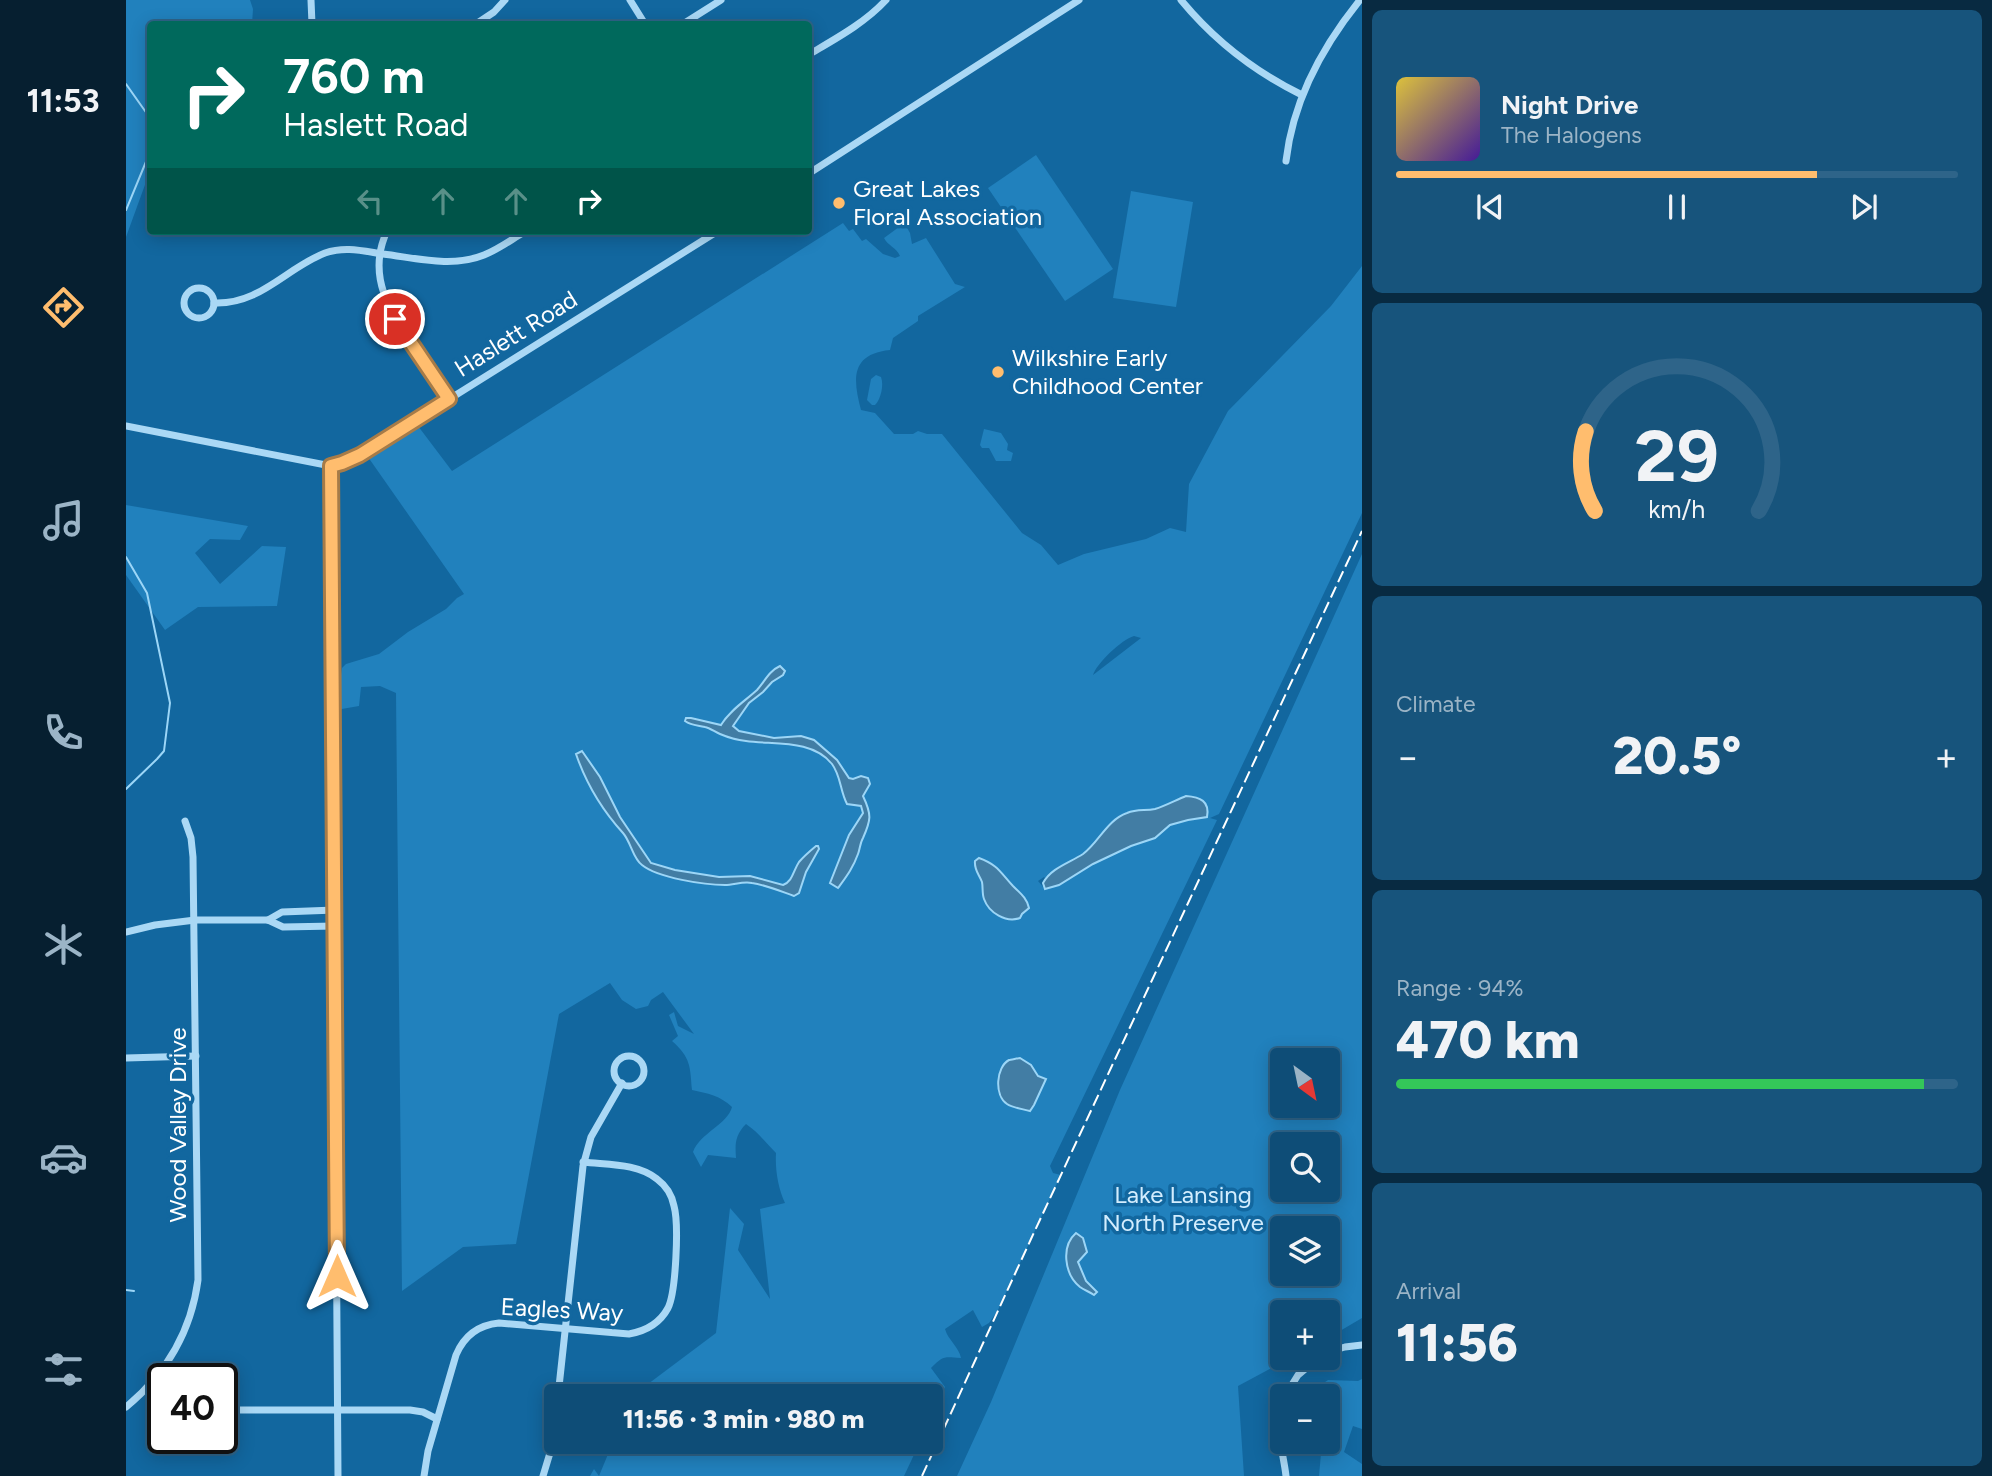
<!DOCTYPE html>
<html lang="en">
<head>
<meta charset="utf-8">
<style>
	:root { --surface:#0e4d77; --page:#17547c; --text:#f1f3f6; --muted:#9bb4c6; --line:#2e6489; --accent:#ffbd6e }
	body { margin:0; font-family:Figtree,sans-serif; background:var(--page); color:var(--text); height:100vh; display:flex; flex-direction:column; font-size:26px; white-space:nowrap }
	* { box-sizing:border-box; margin:0 }
	p { font-size:23px; color:var(--muted) }
	.icon { flex:none; width:38px; height:38px; fill:none; stroke:currentColor; stroke-width:2; stroke-linecap:round; stroke-linejoin:round }
	.map { position:relative; flex:1; overflow:hidden }
	.side { display:flex; flex-direction:column; gap:10px; padding:10px; background:#082a41; width:630px }
	.side>* { flex:none }
	.banner { position:absolute; left:21px; top:21px; width:665px; height:214px; border-radius:7px; box-shadow:0 4px 18px #0003,0 0 0 2px var(--line); background:#00695c; color:#fff; overflow:hidden }
	.needle { width:46px; rotate:147deg }
	.controls { position:absolute; left:1144px; top:1048px; display:grid; gap:14px }
	.controls a { display:grid; place-items:center; width:70px; height:70px; border-radius:7px; background:var(--surface); box-shadow:0 4px 18px #0003,0 0 0 2px var(--line); font-size:35px }
	.speed { position:absolute; left:21px; top:1363px; display:flex; gap:14px; font-size:35px; font-weight:700; text-align:center }
	.speed>* { display:grid; place-content:center; width:91px; height:91px; border-radius:50%; background:var(--surface); box-shadow:0 4px 18px #0003,0 0 0 2px var(--line); line-height:1 }
	.speed .limit { border:4px solid #111; border-radius:10px; background:#fff; color:#111 }
	.pin { position:absolute; display:grid; place-items:center; width:60px; height:60px; color:#fff; margin:-30px; border:4px solid #fff; border-radius:50%; box-shadow:0 2px 7px #0007 }
	.me { position:absolute; width:77px; margin:-38px; rotate:0deg; stroke-linejoin:round; filter:drop-shadow(0 0 5px #0008) }
	.turn { display:flex; align-items:center; gap:24px; height:147px; padding:0 21px; font-size:32px }
	.turn .icon { width:91px; height:91px; stroke-width:2.5 }
	.turn b { display:block; font-size:49px; line-height:60px }
	.lanes { display:flex; align-items:center; height:66px; padding:0 21px; background:#0003; justify-content:center; gap:35px; direction:ltr }
	.lanes .off { opacity:.35 }
	.big { font-size:52px; font-weight:800; line-height:1.1 }
	.side .tile { flex:1; display:flex; flex-direction:column; justify-content:center; gap:10px; min-width:0; padding:0 24px; border-radius:10px; background:var(--page) }
	.side .dial { align-items:center; gap:0 }
	.dial svg { height:182px; overflow:visible; fill:none; stroke:var(--line); stroke-width:7; stroke-linecap:round; text-anchor:middle }
	.dial text { fill:var(--text); stroke:none }
	.song { display:flex; align-items:center; gap:21px }
	.cover { width:84px; height:84px; border-radius:10px; background:linear-gradient(135deg,hsl(50 70% 55%),hsl(260 70% 35%)) }
	.played { height:7px; border-radius:4px; background:linear-gradient(90deg,var(--accent) 75%,var(--line) 75%) }
	.keys { display:flex; justify-content:space-around; direction:ltr }
	.heat { display:flex; justify-content:space-between; align-items:center; font-size:38px; direction:ltr }
	.charge { height:10px; border-radius:5px; background:linear-gradient(90deg,#34c759 94%,var(--line) 0) }
	.trip { position:absolute; left:418px; top:1384px; width:399px; height:70px; border-radius:7px; background:var(--surface); box-shadow:0 4px 18px #0003,0 0 0 2px var(--line); font-weight:800; line-height:70px; text-align:center }
	main { display:flex; flex:1; min-height:0 }
	.menu { display:flex; flex-direction:column; width:126px; justify-content:space-around; align-items:center; background:#061f30; color:var(--muted) }
	.menu .icon { width:49px; height:49px }
	.menu .selected { color:var(--accent) }
	.menu b { font-size:32px; color:var(--text) }
	.map>svg:first-child { display:block }
	.green { fill:#2181bd; fill-rule:evenodd }
	.water { fill:#427da4; stroke:#9cd6f7; stroke-width:2 }
	.lines { fill:none; stroke-linecap:round; stroke-linejoin:round }
	.stream { stroke:#9cd6f7; stroke-width:2 }
	.minor { stroke:#aad8f5; stroke-width:7 }
	.rail { stroke:#fff; stroke-width:2; stroke-dasharray:12 5; stroke-linecap:butt }
	.route-casing { stroke:#a67b48; stroke-width:18 }
	.route { stroke:#ffbd6e; stroke-width:12 }
	.poi-dot { fill:#ffbd6e; stroke:#12679f; stroke-width:2.5 }
	.labels { text-anchor:middle; stroke-width:7; stroke-linejoin:round; paint-order:stroke }
	.poi-label { font-size:24px; fill:#fff; stroke:#12679f; text-anchor:start }
	.street-label { font-size:24px; fill:#fff; stroke:#12679f }
	.park-label { font-size:24px; fill:#d3edfe; stroke:#12679f }
</style>
</head>
<body>
<main>
<nav class="menu">
<b>11:53</b>
<svg class="icon selected" aria-label="directions" viewBox="0 0 24 24"><path d="M12 3l9 9-9 9-9-9zM9 14v-3h6M13 9l2 2-2 2"/></svg>
<svg class="icon" aria-label="music" viewBox="0 0 24 24"><path d="M9 18V5l10-2v13"/><circle cx="6" cy="18" r="3"/><circle cx="16" cy="16" r="3"/></svg>
<svg class="icon" aria-label="phone" viewBox="0 0 24 24"><path d="M5 4h4l2 5-3 2q2 4 5 5l2-3 5 2v4C11 20 4 13 5 4z"/></svg>
<svg class="icon" aria-label="climate" viewBox="0 0 24 24"><path d="M12 3v18M4 7l16 10M4 17L20 7"/></svg>
<svg class="icon" aria-label="car" viewBox="0 0 24 24"><path d="M5 17H2v-5l4-1 3-4h7l3 4 3 1v5h-3M9 17h6M6 11h13"/><circle cx="7" cy="17" r="2"/><circle cx="17" cy="17" r="2"/></svg>
<svg class="icon" aria-label="filters" viewBox="0 0 24 24"><path d="M4 7h16M4 17h16"/><circle cx="9" cy="7" r="2"/><circle cx="15" cy="17" r="2"/></svg>
</nav>
<div class="map">
<svg width="1236" height="1476" viewBox="0 0 1236 1476">
	<rect width="100%" height="100%" fill="#12679f"/>
	<g class="green">
		<polygon points="0,0 124,0 127,9 126,24 24,24 24,171 0,237"/>
		<polygon points="910,155 987,269 939,301 862,188"/>
		<polygon points="1005,191 1067,202 1050,307 987,298"/>
		<path d="M717,223L723,231L727,229L736,241L740,239L757,254L769,258L774,256C770,247 762,246 758,238L773,227L780,226L784,233L786,244L800,238L829,284L839,287L792,316V321L767,338L764,350C724,354 727,380 735,410L749,413L768,434H787L792,431L801,434H816L896,533L915,545L932,565L958,554L1020,539L1044,528L1060,532L1063,484L1102,411L1205,306L1236,266V513L1093,814L1084,818L1091,820L924,1166L927,1173L935,1175L872,1310L863,1323L856,1327L847,1310L819,1329C822,1340 833,1347 835,1358C818,1357 818,1355 805,1368L819,1387L805,1418V1396H506L590,1333L604,1208L618,1224L612,1250L644,1299L634,1209L659,1203C652,1188 649,1169 650,1153C640,1143 632,1132 620,1124C609,1135 609,1144 610,1158L582,1155L575,1167L567,1152C574,1133 602,1124 606,1107C595,1096 581,1093 566,1090C564,1066 565,1058 546,1041L552,1036L543,1015L548,1012L552,1026L568,1034L537,992L525,1000L522,1006L510,1009L496,1000L484,983L433,1014L390,1244L337,1247L276,1291L270,693L254,686L235,687L233,706L210,710L216,668L220,664L253,654L282,632L320,609L331,598L338,594L242,457L292,426L326,471ZM1008,636L1015,638L967,675C971,663 995,640 1008,636ZM990,853L967,864L933,885L919,889L912,881L918,877L919,878Z"/>
		<path d="M750,375L755,377C758,385 755,399 749,405H746L741,400L745,379Z"/>
		<polygon points="858,429 875,433 882,444 881,450 887,453 885,461 870,461 863,448 856,448 854,445"/>
		<polygon points="0,505 122,526 114,540 84,539 69,553 94,584 136,546 160,547 151,606 72,607 39,630 0,575"/>
		<path d="M1236,554V1318L1202,1338V1312H1157V1358H1164L1112,1386L1118,1476H831L865,1402L994,1090ZM1157,1060H1202V1106H1157ZM1157,1144H1202V1190H1157ZM1157,1228H1202V1274H1157Z"/>
		<polygon points="1236,1379 1236,1429 1227,1426 1218,1452 1236,1464 1236,1476 1193,1476 1196,1442 1202,1442 1202,1396 1179,1396 1202,1380 1232,1381"/>
		<polygon points="487,1442 794,1442 778,1476 464,1476 468,1469 473,1476"/>
	</g>
	<g class="water">
		<path d="M654,666L659,671L657,675L646,682L637,692L623,703L607,726L613,731L648,738L675,736L688,740L711,760L723,778L727,779L735,776L742,778L744,784L737,796C746,815 745,820 737,838C734,843 734,849 732,854C727,868 720,877 712,888L704,883L723,835L737,813L735,806L721,804C714,791 715,776 706,764C686,739 648,745 620,741C611,740 601,737 594,734C589,732 584,728 579,727C571,725 566,726 559,721L560,718H565L595,725C603,711 619,701 631,690C639,681 643,671 654,666Z"/>
		<path d="M456,751L474,777L494,817L525,863L549,870L593,877L624,876L657,885C667,881 667,871 673,862C678,856 684,851 690,846H692L693,849L680,872L673,893L668,896C654,891 640,885 626,883C617,881 608,885 599,885C579,885 532,878 516,865C507,859 505,842 497,833C477,811 460,783 450,754Z"/>
		<path d="M1060,796C1074,797 1084,801 1081,817L1062,820L1044,825L1029,838L1005,846L967,864L933,885L919,889L917,883C925,868 943,863 957,854C973,842 981,820 1001,813C1011,809 1019,811 1029,809C1039,806 1050,800 1060,796Z"/>
		<path d="M853,858C872,865 874,872 887,886C894,893 901,898 903,908L896,914L894,918C880,923 863,913 858,899C856,894 857,887 856,882C853,874 848,870 849,861Z"/>
		<path d="M894,1058L905,1065L912,1076L920,1079L908,1105L904,1111C897,1109 887,1108 881,1104C868,1095 870,1067 883,1060C884,1060 893,1058 894,1058Z"/>
		<path d="M950,1233L957,1238L961,1252L952,1262L960,1281L971,1292L968,1295C964,1292 958,1290 954,1287C938,1274 935,1246 950,1233Z"/>
	</g>
	<g class="lines">
		<g class="stream">
			<polyline points="0,84 24,118"/>
			<polyline points="0,210 24,152"/>
			<polyline points="0,557 21,593 44,703 38,751 31,759 0,789"/>
			<polyline points="0,1290 8,1291"/>
		</g>
		<g class="minor">
			<polyline points="185,0 186,24"/>
			<polyline points="504,0 519,24"/>
			<path d="M1055,0C1088,40 1129,72 1176,95"/>
			<polyline points="350,24 368,12 379,0"/>
			<polyline points="557,24 595,0"/>
			<path d="M682,55C709,39 739,23 760,0"/>
			<path d="M1160,161C1167,100 1196,47 1234,0"/>
			<polyline points="682,174 953,0"/>
			<path d="M261,231C240,276 264,312 289,348C300,365 312,382 323,399"/>
			<circle cx="73" cy="303" r="15"/>
			<path d="M88,303C134,305 160,268 199,253C219,246 237,251 257,254C290,258 326,268 358,255C373,249 386,239 400,231"/>
			<polyline points="0,426 205,466 217,463 234,455 592,231"/>
			<polyline points="205,466 212,1476"/>
			<polyline points="142,920 156,912 209,910"/>
			<polyline points="0,932 29,925 69,920 142,920 157,927 209,926"/>
			<circle cx="503" cy="1071" r="15"/>
			<polyline points="0,1058 70,1056"/>
			<polyline points="1202,1352 1219,1347 1236,1345"/>
			<polyline points="432,1396 457,1166 465,1137 496,1083"/>
			<polyline points="1159,1396 1172,1375 1192,1358"/>
			<path d="M1157,1403C1148,1429 1157,1450 1160,1476"/>
			<path d="M0,1407C40,1374 65,1332 72,1280L67,857L65,838L59,821"/>
			<polyline points="96,1410 284,1410 297,1412 311,1419"/>
			<path d="M298,1476L302,1451L330,1355C338,1336 352,1325 373,1323L503,1334C520,1331 534,1323 542,1308C550,1292 553,1224 548,1206C546,1195 539,1185 531,1179C511,1163 481,1165 457,1162"/>
			<polyline points="417,1476 427,1443 430,1412"/>
		</g>
		<polyline class="rail" points="796,1476 905,1239 1236,531"/>
	</g>
	<g class="lines">
		<defs>
			<polyline id="route" points="211,1276 205,466 216,463 234,455 323,399 269,319"/>
		</defs>
		<use href="#route" class="route-casing"/>
		<use href="#route" class="route"/>
	</g>
	<g class="poi-dot">
		<circle cx="713" cy="203" r="7"/>
		<circle cx="872" cy="372" r="7"/>
	</g>
	<g class="labels">
		<g class="poi-label">
			<text x="727" y="197">Great Lakes<tspan x="727" dy="28">Floral Association</tspan></text>
			<text x="886" y="366">Wilkshire Early<tspan x="886" dy="28">Childhood Center</tspan></text>
		</g>
		<g class="street-label">
			<text transform="translate(390 334) rotate(-32)" y="8">Haslett Road</text>
			<text transform="translate(52 1125) rotate(-90)" y="8">Wood Valley Drive</text>
			<text transform="translate(436 1310) rotate(3)" y="8">Eagles Way</text>
		</g>
		<g class="park-label">
			<text x="1057" y="1203">Lake Lansing<tspan x="1057" dy="28">North Preserve</tspan></text>
		</g>
	</g>
</svg>
<div class="controls">
<a><svg class="needle" viewBox="-14 -14 28 28"><path d="M0-13l5 13h-10z" fill="#e53935"/><path d="M0 13l5-13h-10z" fill="#9bb4c6"/></svg></a>
<a><svg class="icon" aria-label="search" viewBox="0 0 24 24"><circle cx="10" cy="10" r="6"/><path d="M15 15l6 6"/></svg></a>
<a><svg class="icon" aria-label="layers" viewBox="0 0 24 24"><path d="M12 4l9 5-9 5-9-5zM3 14l9 5 9-5"/></svg></a>
<a>+</a>
<a>−</a>
</div>
<div class="speed"><div class="limit">40</div></div>
<div class="pin" style="left:269px;top:319px;background:#d93025"><svg class="icon" aria-label="arrive" viewBox="0 0 24 24"><path d="M6 21V4h12l-3 4 3 4H6"/></svg></div>
<svg class="me" style="left:211px;top:1276px" viewBox="-20 -20 40 40"><path d="M0-17L14 15 0 8-14 15z" fill="#ffbd6e" stroke="#fff" stroke-width="4"/></svg>
<div class="trip">11:56 · 3 min · 980 m</div>
<div class="banner">
<div class="turn"><svg class="icon" aria-label="right" viewBox="0 0 24 24"><path d="M7 20v-9h11M14 6l5 5-5 5"/></svg><div><b>760 m</b>Haslett Road</div></div>
<div class="lanes"><svg class="icon off" aria-label="left" viewBox="0 0 24 24"><path d="M17 20v-9H6M10 6l-5 5 5 5"/></svg><svg class="icon off" aria-label="ahead" viewBox="0 0 24 24"><path d="M12 20V5M6 11l6-6 6 6"/></svg><svg class="icon off" aria-label="ahead" viewBox="0 0 24 24"><path d="M12 20V5M6 11l6-6 6 6"/></svg><svg class="icon" aria-label="right" viewBox="0 0 24 24"><path d="M7 20v-9h11M14 6l5 5-5 5"/></svg></div>
</div>
</div>
<section class="side">
<div class="tile">
<div class="song"><i class="cover"></i><div><b>Night Drive</b><p>The Halogens</p></div></div>
<div class="played"></div>
<div class="keys"><svg class="icon" aria-label="previous" viewBox="0 0 24 24"><path d="M18 5L8 12l10 7zM5 5v14"/></svg><svg class="icon" aria-label="pause" viewBox="0 0 24 24"><path d="M8 5v14M16 5v14"/></svg><svg class="icon" aria-label="next" viewBox="0 0 24 24"><path d="M6 5l10 7-10 7zM19 5v14"/></svg></div>
</div>
<div class="tile dial"><svg viewBox="0 0 100 80">
<path d="M14 69A42 42 0 1 1 86 69"/>
<path d="M14 69A42 42 0 0 1 10 34" stroke="#ffbd6e"/>
<text x="50" y="56" font-size="32" font-weight="700">29</text>
<text x="50" y="72" font-size="11">km/h</text>
</svg></div>
<div class="tile"><p>Climate</p>
<div class="heat"><a>−</a><b class="big">20.5°</b><a>+</a></div>
</div>
<div class="tile"><p>Range · 94%</p><b class="big">470 km</b><div class="charge"></div></div>
<div class="tile"><p>Arrival</p><b class="big">11:56</b></div>
</section>
</main>
</body>
</html>
